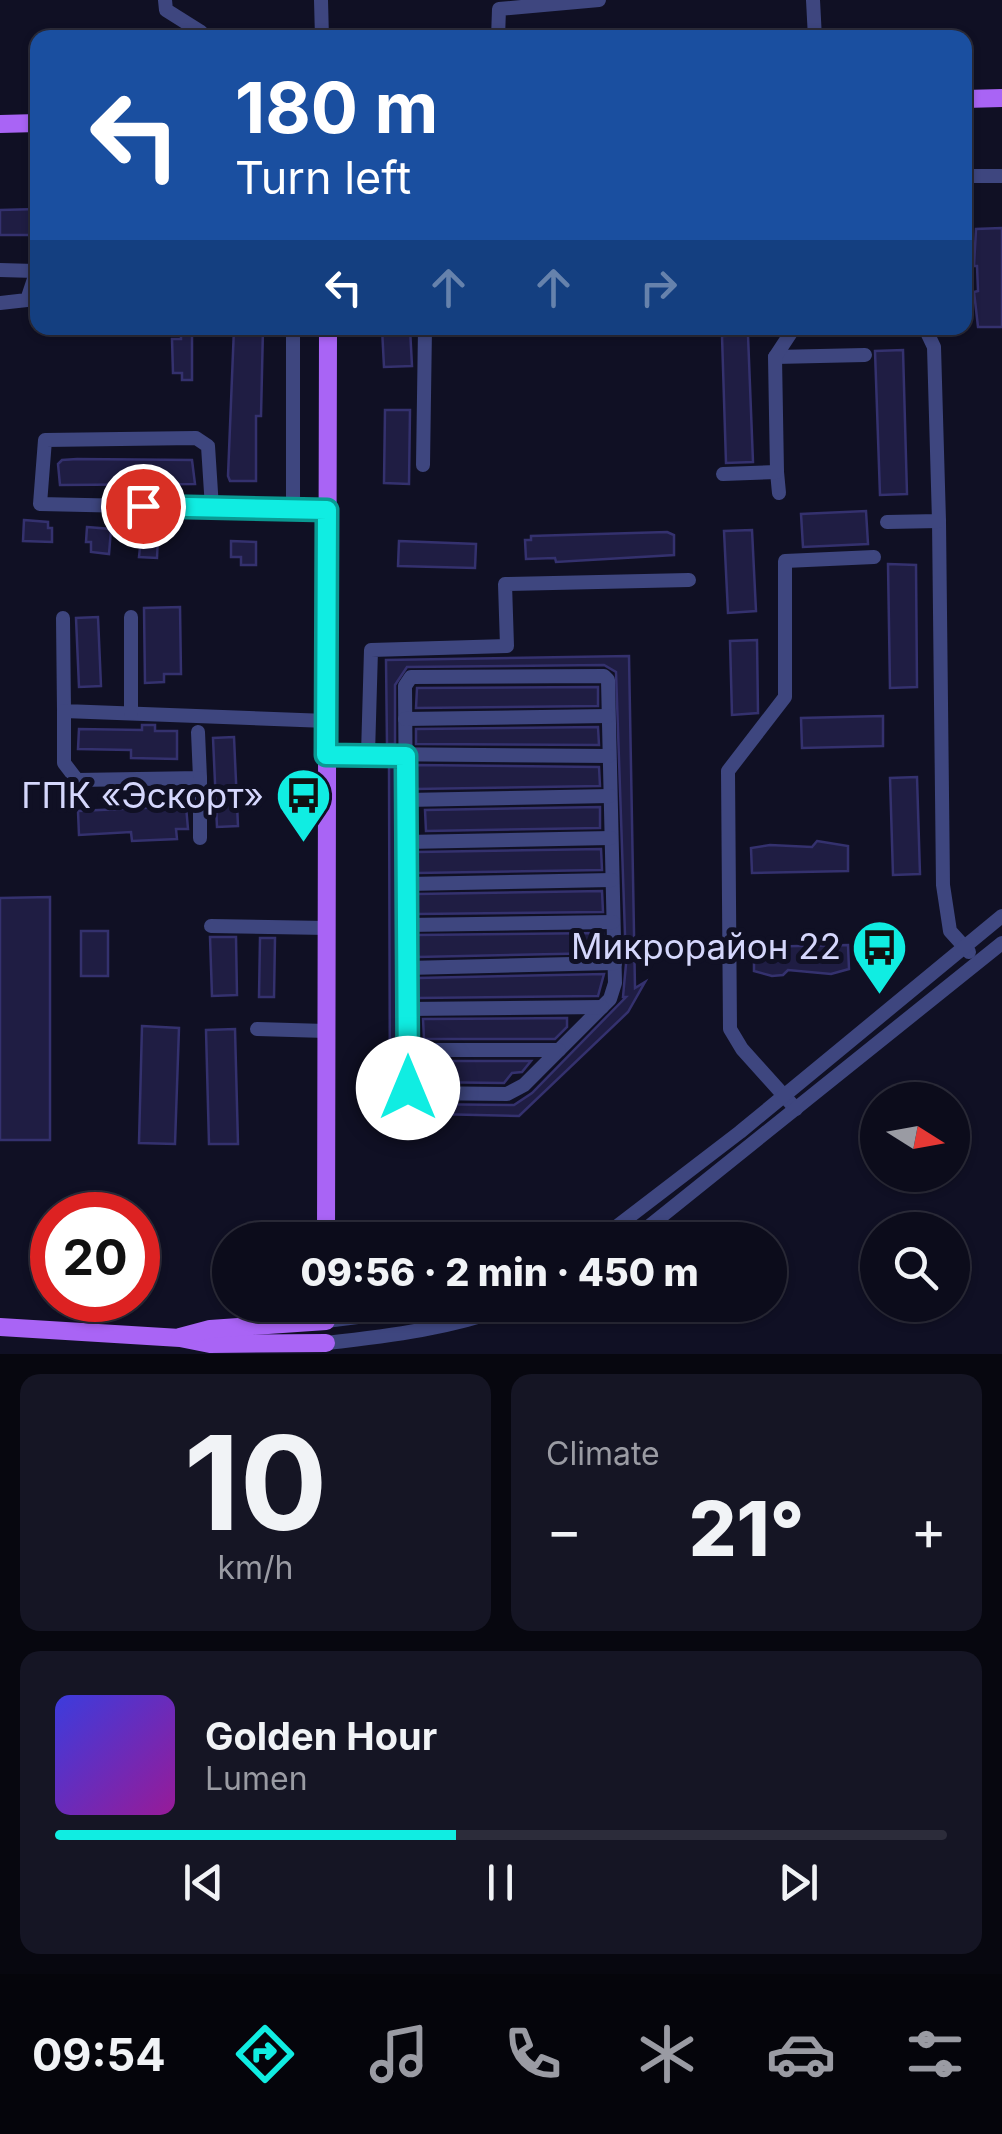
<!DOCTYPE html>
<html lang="en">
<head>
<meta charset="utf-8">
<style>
	:root { --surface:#0c0c1b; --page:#151524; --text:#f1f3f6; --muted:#9a9ba3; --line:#2c2c3a; --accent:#10ede2 }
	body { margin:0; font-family:Inter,sans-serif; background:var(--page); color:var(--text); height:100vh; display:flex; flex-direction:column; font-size:38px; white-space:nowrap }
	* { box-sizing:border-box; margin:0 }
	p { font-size:32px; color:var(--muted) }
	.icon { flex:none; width:55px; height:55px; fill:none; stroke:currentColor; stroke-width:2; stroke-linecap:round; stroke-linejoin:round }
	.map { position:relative; height:1354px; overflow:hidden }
	.panel { display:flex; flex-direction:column; gap:20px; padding:20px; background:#07070f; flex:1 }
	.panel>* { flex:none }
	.top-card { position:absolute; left:30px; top:30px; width:942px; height:305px; border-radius:20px; box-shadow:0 2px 8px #0004,0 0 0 2px var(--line); background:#1a4fa0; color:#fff; overflow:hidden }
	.needle { width:65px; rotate:101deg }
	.tools { position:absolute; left:860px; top:1082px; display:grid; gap:20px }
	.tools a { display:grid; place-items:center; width:110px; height:110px; border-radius:50%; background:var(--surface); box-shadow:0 2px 8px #0004,0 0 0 2px var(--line); font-size:50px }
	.speed { position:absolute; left:30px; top:1192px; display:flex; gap:20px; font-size:50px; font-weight:700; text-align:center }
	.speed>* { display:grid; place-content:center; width:130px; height:130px; border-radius:50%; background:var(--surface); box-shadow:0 2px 8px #0004,0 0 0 2px var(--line); line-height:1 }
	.speed .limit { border:15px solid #d22; background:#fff; color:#111 }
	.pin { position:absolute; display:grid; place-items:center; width:85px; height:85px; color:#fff; margin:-42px; border:5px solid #fff; border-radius:50%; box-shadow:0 2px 10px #0007 }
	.me { position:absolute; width:110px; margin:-55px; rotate:0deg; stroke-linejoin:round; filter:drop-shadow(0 0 8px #0008) }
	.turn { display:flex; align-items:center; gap:35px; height:210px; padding:0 40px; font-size:45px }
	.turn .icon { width:130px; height:130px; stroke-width:2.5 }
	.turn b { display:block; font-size:70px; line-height:85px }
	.lanes { display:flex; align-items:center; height:95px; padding:0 40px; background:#0003; justify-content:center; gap:50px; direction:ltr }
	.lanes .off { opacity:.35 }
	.big { font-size:75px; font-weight:800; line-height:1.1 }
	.panel .tile { flex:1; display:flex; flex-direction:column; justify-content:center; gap:15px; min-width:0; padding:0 35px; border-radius:20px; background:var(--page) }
	.panel .dial { align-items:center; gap:0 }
	.dial b { font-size:130px; line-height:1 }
	.song { display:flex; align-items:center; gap:30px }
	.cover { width:120px; height:120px; border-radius:15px; background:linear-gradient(135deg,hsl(240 70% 55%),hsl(300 70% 35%)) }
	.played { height:10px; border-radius:5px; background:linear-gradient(90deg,var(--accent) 45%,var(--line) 45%) }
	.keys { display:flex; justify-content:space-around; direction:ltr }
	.heat { display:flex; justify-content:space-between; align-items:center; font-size:55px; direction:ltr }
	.panel .tiles { flex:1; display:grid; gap:20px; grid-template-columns:1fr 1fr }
	.tile:last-child { grid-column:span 2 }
	.trip { position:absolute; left:212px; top:1222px; width:575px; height:100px; border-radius:50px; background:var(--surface); box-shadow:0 2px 8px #0004,0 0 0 2px var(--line); font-weight:800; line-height:100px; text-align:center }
	.tab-bar { display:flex; height:160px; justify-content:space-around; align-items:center; background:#05050b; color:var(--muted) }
	.tab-bar .icon { width:70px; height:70px }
	.tab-bar .selected { color:var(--accent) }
	.tab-bar b { font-size:45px; color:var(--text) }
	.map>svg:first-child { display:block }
	.building { fill:#1f1d43; stroke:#34316e; stroke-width:2.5 }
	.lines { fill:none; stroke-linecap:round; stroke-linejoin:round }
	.minor { stroke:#3e467f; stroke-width:14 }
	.major { stroke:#a964f5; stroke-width:18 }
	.route-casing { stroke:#0a9a93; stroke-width:25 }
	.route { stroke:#10ede2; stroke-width:18 }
	.labels { text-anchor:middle; stroke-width:10; stroke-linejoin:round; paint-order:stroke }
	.poi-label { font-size:35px; fill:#d5d7fc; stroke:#101024; text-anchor:end }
</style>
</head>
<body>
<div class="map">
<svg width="1002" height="1354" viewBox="0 0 1002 1354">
	<rect width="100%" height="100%" fill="#101024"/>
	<g class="building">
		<polygon points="38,209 38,235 0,235 0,210"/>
		<polygon points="1002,228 1002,327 978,327 974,292 978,291 977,266 974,266 976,229"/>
		<polygon points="234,328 263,328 261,416 256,416 256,481 230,481 228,476"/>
		<polygon points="382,328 410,328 412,366 384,367"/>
		<polygon points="181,332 192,332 192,380 182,380 182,373 173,373 172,339 181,339"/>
		<polygon points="748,335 753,462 726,463 722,336"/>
		<polygon points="903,350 907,494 880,495 875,351"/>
		<polygon points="385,410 410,410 409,484 384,483"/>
		<polygon points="77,459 192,460 195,484 60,485 58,464 62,460"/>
		<polygon points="866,511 868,544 803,547 801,514"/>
		<polygon points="24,520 48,522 48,528 52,528 52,542 23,541"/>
		<polygon points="87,527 111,529 109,554 91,552 91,542 86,542"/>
		<polygon points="752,530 756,611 728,613 724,531"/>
		<polygon points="134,532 158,534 157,558 139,557 140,547 133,546"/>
		<polygon points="667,532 674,535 674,555 556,562 555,558 526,559 525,540 531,540 531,536"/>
		<polygon points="231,541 256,542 256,565 241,565 241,557 231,557"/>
		<polygon points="399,541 476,544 475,568 398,566"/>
		<polygon points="888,564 916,565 917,687 890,688"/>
		<polygon points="180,607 181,674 164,674 164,682 145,683 144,608"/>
		<polygon points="98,617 101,686 79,687 76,618"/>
		<polygon points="757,640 758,713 732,715 730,641"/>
		<polygon points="629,656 635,988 645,982 628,1012 519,1116 390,1113 389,765 395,765 397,1088 401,1096 415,1104 514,1105 532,1093 626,997 623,997 626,964 616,672 604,665 407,667 395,685 395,744 387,744 386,660"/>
		<polygon points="598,687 598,706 416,708 417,688"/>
		<polygon points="883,716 883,746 802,748 801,718"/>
		<polygon points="142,725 155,725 155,731 177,731 177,759 131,758 131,750 78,749 79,729 142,730"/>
		<polygon points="598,727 599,745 416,744 416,729"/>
		<polygon points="234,737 238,826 217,827 213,738"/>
		<polygon points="416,765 599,767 600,786 416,789"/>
		<polygon points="917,777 920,874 893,875 890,778"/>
		<polygon points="186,806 188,829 176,829 177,839 132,841 131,832 79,835 78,811"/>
		<polygon points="600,807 600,828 426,831 425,810"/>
		<polygon points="817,841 848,846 848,871 752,873 751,848 770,845 812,847"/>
		<polygon points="601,849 602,870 417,873 417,852"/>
		<polygon points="602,891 603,912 417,914 417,894"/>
		<polygon points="50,897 50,1140 0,1140 0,898"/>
		<rect x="81" y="931" width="27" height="45"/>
		<polygon points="603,933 604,953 418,957 417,935"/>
		<polygon points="210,937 236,937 237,995 212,996"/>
		<polygon points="260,938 275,938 274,997 259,997"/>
		<polygon points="848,945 849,969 831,974 788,970 783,975 772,976 754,971 754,947"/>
		<polygon points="604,974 598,996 418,998 418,978"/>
		<polygon points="567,1018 567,1027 555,1039 424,1039 423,1019"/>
		<polygon points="142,1026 179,1028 175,1144 139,1143"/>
		<polygon points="235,1029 238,1144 209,1144 206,1030"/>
		<polygon points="418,1061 531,1061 522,1072 512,1073 504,1083 419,1082"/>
	</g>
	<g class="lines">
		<g class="minor">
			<polyline points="165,0 166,10 201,32 202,38"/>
			<polyline points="321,0 322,38"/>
			<polyline points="813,0 815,38"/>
			<polyline points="498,38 499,9 599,0"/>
			<polyline points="965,176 1002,176"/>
			<polyline points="0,270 35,271"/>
			<polyline points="0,303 27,300 38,267"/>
			<polyline points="293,328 293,509"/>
			<polyline points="775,357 865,355"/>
			<polyline points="423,465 425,328"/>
			<polyline points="777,472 779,493"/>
			<polyline points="723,474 777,472 775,357 794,328"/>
			<polyline points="212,508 208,446 196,438 45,440 40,504 309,510 327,510"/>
			<polyline points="939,521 943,885 950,931 969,952"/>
			<polyline points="887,522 939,521 934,347 925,328"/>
			<polyline points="63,618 64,711 327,721"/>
			<polygon points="604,676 608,680 615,983 610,999 524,1085 507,1094 415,1093 408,1088 405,686 411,677"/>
			<polyline points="64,711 64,763 77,780 200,778 198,732"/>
			<polyline points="131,713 131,617"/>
			<polyline points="405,719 608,716"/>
			<polyline points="368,754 609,756"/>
			<polyline points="327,755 368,754 371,650 507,646 505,584 689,580"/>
			<polyline points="406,800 610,796"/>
			<polyline points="200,838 200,778"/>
			<polyline points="406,842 611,838"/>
			<polyline points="407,884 612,880"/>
			<polyline points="407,925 613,922"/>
			<polyline points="211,926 327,928"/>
			<polyline points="407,968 615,963"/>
			<polyline points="407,1009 602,1007"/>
			<polyline points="257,1029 326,1031"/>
			<polyline points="408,1050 559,1050"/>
			<polyline points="796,1109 742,1049 730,1029 728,771 785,697 785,561 874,557"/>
			<polyline points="599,1240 740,1132 1002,916"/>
			<polyline points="632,1240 1002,943"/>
			<polyline points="326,1321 453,1305"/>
			<path d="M326,1343C390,1336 454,1328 513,1305"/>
		</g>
		<g class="major">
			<polyline points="965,99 1002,98"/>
			<polyline points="0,124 38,123"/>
			<polyline points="326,1240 328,328"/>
			<polyline points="0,1327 180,1338 210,1344 326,1343"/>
			<polyline points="180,1337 210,1329 326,1321"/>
		</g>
	</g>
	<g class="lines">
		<defs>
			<polyline id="route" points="143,506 327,510 326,755 406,756 408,1088"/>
		</defs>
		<use href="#route" class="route-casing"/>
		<use href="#route" class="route"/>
	</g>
	<defs>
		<symbol id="bus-pin" viewBox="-11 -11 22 30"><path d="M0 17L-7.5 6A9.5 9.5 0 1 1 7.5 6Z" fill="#10ede2" stroke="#101024"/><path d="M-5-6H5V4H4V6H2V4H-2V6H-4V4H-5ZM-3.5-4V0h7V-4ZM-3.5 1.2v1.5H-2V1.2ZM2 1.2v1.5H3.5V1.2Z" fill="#111"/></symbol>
	</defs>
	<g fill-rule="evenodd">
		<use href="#bus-pin" x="272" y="764" width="63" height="86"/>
		<use href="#bus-pin" x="848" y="916" width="63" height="86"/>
	</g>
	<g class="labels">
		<g class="poi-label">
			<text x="264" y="808">ГПК «Эскорт»</text>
			<text x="841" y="959">Микрорайон 22</text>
		</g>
	</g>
</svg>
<div class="tools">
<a><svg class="needle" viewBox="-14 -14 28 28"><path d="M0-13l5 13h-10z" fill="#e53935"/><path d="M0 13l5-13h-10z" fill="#9a9ba3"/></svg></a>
<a><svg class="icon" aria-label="search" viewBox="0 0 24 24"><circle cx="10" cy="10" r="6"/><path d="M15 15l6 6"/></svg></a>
</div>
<div class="speed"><div class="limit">20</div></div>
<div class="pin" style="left:143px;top:506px;background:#d93025"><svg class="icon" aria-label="arrive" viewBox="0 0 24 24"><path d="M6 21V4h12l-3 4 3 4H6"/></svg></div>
<svg class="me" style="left:408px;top:1088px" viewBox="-20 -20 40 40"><circle r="19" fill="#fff"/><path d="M0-13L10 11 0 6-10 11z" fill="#10ede2"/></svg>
<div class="trip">09:56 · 2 min · 450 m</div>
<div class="top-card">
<div class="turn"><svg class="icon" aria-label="left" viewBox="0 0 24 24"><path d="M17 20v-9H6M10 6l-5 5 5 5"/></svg><div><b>180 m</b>Turn left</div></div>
<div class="lanes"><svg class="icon" aria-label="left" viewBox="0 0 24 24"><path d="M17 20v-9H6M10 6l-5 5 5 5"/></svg><svg class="icon off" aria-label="ahead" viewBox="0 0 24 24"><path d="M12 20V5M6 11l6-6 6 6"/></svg><svg class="icon off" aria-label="ahead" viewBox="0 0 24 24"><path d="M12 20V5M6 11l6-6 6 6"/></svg><svg class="icon off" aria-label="right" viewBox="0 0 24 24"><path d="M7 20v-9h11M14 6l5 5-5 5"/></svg></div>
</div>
</div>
<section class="panel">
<div class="tiles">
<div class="tile dial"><b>10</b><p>km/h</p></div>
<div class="tile"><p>Climate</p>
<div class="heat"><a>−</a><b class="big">21°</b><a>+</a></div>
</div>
<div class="tile">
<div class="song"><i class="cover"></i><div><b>Golden Hour</b><p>Lumen</p></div></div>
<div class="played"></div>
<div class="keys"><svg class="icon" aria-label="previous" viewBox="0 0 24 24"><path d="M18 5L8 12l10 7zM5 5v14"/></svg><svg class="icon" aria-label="pause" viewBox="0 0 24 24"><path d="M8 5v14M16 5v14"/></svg><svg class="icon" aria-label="next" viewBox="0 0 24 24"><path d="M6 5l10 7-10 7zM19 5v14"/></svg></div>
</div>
</div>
</section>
<nav class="tab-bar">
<b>09:54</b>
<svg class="icon selected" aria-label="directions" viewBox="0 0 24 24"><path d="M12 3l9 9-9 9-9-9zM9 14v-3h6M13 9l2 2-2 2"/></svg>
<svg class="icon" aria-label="music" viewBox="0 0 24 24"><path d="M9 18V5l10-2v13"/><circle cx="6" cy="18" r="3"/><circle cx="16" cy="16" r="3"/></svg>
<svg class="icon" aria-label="phone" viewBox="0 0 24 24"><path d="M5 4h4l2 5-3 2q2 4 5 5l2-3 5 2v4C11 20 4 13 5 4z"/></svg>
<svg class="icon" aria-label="climate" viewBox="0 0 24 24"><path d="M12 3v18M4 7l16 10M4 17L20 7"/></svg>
<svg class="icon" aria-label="car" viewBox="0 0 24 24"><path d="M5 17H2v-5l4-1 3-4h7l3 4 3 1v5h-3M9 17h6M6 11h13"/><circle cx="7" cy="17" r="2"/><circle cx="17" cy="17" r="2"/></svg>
<svg class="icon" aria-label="filters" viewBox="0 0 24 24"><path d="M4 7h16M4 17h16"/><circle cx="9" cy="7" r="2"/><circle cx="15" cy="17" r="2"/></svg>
</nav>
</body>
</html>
